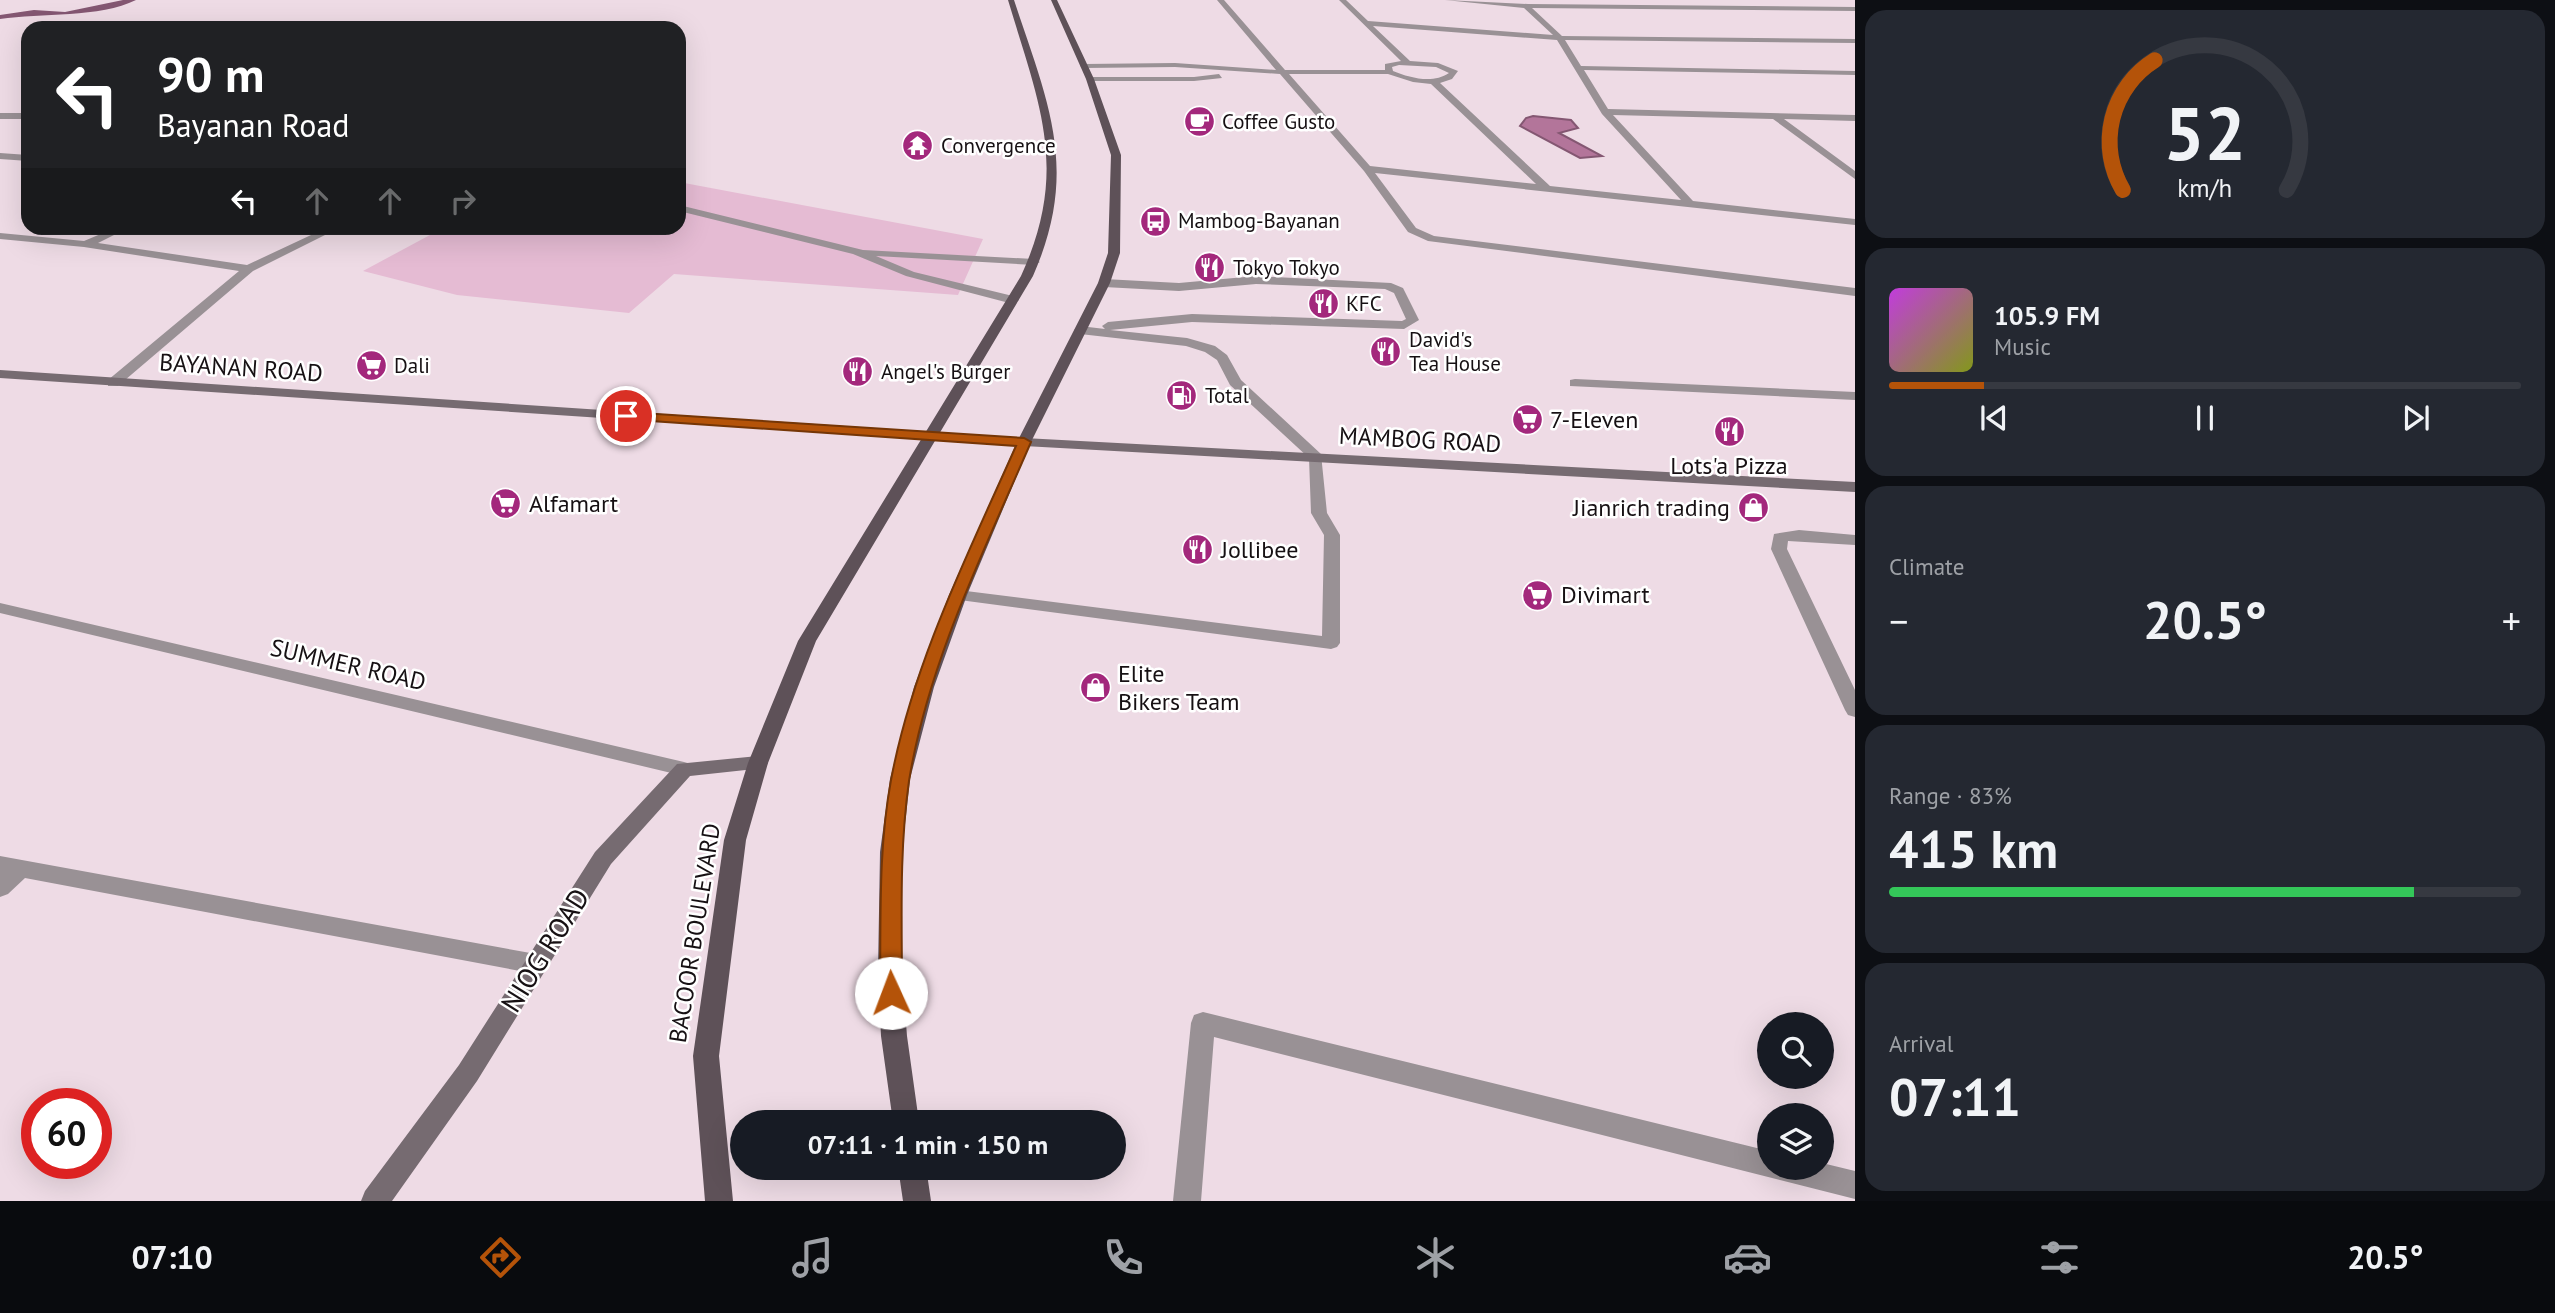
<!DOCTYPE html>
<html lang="en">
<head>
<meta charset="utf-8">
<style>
	:root { --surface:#171b24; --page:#242831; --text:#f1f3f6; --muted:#9ea1a6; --line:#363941; --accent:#b45309 }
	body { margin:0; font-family:"PT Sans",sans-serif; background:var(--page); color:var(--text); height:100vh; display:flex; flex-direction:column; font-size:26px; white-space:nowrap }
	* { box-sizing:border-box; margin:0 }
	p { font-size:23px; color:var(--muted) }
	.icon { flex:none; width:38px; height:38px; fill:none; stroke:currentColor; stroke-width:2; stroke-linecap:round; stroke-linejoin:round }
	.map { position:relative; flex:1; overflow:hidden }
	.drawer { display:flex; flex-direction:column; gap:10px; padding:10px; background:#0d0f14; width:700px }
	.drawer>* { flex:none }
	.guide { position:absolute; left:21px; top:21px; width:665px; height:214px; border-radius:21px; box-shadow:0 7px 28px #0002; background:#202124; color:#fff; overflow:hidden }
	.controls { position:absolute; left:1757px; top:1012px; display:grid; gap:14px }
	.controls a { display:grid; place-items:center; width:77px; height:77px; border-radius:50%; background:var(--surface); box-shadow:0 7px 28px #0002; font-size:35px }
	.speed { position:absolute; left:21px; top:1088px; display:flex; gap:14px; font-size:35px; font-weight:700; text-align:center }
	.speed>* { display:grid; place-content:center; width:91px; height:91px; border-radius:50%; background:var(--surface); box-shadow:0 7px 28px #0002; line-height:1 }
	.speed .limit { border:10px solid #d22; background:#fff; color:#111 }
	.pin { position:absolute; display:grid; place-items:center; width:60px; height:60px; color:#fff; margin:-30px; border:4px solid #fff; border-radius:50%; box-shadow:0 2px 7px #0007 }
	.me { position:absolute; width:77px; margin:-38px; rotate:358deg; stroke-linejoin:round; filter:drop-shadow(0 0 5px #0008) }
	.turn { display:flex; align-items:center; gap:24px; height:147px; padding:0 21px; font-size:32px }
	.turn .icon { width:91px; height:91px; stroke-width:2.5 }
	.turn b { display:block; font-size:49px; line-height:60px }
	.lanes { display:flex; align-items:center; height:66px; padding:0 21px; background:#0003; justify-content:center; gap:35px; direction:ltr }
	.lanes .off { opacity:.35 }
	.big { font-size:52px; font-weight:700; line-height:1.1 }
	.drawer .card { flex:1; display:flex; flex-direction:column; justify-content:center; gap:10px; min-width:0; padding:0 24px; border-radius:21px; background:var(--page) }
	.drawer .dial { align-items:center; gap:0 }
	.dial svg { height:182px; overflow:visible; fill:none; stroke:var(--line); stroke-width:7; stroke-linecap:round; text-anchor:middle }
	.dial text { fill:var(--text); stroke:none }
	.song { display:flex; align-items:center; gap:21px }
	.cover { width:84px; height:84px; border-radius:10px; background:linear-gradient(135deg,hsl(290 70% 55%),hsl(70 70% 35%)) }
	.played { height:7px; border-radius:4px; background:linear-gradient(90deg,var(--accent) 15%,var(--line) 15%) }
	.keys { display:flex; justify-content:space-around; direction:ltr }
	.heat { display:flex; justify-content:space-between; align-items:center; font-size:38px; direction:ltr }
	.charge { height:10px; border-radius:5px; background:linear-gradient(90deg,#34c759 83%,var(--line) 0) }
	.trip { position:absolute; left:730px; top:1110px; width:396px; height:70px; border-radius:35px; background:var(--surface); box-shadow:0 7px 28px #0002; font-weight:700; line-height:70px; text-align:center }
	.menu { display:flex; height:112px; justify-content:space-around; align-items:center; background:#090b0e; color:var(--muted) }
	.menu .icon { width:49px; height:49px }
	.menu .active { color:var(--accent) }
	.menu b { font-size:32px; color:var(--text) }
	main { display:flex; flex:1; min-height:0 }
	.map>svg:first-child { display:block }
	.green { fill:#e5bbd3 }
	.water { fill:#b3759a; stroke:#845772; stroke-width:2 }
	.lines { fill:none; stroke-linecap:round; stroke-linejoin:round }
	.stream { fill:#845772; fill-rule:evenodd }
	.lane { fill:#999195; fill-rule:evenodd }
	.street { fill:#999195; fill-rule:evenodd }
	.secondary { fill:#766b71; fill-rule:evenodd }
	.primary { fill:#5e5158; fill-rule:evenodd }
	.route { fill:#b45309; stroke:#753606; stroke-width:2 }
	.labels { text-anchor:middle; stroke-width:5; stroke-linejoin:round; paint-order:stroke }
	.far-poi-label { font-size:21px; fill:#161013; stroke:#fff; text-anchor:start }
	.street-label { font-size:24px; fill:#161013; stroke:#fff }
	.poi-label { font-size:24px; fill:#161013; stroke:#fff; text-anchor:start }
	.near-street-label { font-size:28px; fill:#161013; stroke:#fff }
</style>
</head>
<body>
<main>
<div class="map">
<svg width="1855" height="1201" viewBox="0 0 1855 1201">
	<rect width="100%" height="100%" fill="#eedbe5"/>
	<polygon class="green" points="679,182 983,239 958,295 674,274 629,313 457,295 363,271 443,228 679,228"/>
	<polygon class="water" points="1533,116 1571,120 1578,128 1559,133 1602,156 1580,158 1520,126 1526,118"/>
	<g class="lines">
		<path class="stream" d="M123,0H136C100,18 41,13 0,19V15L34,10L65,12Z"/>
		<g class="lane">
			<polygon points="679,205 863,250 1034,259 1040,262 1034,265 876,256 914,272 1017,297 1019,300 1013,304 906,276 853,254 679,211"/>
			<polygon points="1256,276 1391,283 1403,288 1419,320 1404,329 1192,322 1110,330 1187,338 1215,346 1227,355 1241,380 1321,454 1327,513 1340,535 1340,643 1337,647 1331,649 952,599 949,595 952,591 958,590 1322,636 1324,535 1311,513 1309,458 1230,385 1217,360 1205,352 1186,346 1080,334 1074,330 1080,326 1105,329 1102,326 1108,322 1192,314 1402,321 1406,319 1394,293 1385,289 1256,284 1179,291 1104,287 1098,283 1104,279 1179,283"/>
			<polygon points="1575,379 1855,392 1855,400 1570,386 1570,380"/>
			<polygon points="1799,530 1855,535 1855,545 1788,541 1787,549 1855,690 1855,717 1848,715 1845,710 1771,549 1774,534"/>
			<polygon points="1203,1012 1769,1151 1769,1167 1822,1167 1822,1163 1855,1171 1855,1199 1214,1037 1201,1201 1173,1201 1191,1023 1194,1015"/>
		</g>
		<g class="street">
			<path d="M1217,0H1224L1285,70H1385V64L1401,61L1339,0H1346L1368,21L1553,35L1524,8L1445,0L1528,4L1855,7V11L1532,8L1562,36L1855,39V43L1565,40L1581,66L1855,71V75L1584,70L1608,109L1855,115V121L1784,119L1855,171V179L1773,119L1613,115L1693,201L1855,219V225L1375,173L1416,228L1434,236L1855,288V296L1428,241L1408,232L1364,171L1280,74L1175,67L1084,68L1080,66L1084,64L1175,63L1276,70ZM1373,26L1557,40L1602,114L1681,200L1550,186L1440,83L1452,79L1458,71L1438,63L1410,61ZM1399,65L1436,67L1449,73C1433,84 1410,78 1393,71L1392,67ZM1289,74H1388L1413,82L1431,84L1536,184L1370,166Z"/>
			<polygon points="1219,74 1222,78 1194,81 1090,81 1086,79 1090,77 1194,77"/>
			<rect x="0" y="113" width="28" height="6"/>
			<polygon points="0,153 28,155 28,161 0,159"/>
			<polygon points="115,228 128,228 98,243 247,265 326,228 339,228 253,271 118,386 108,386 108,380 239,271 84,247 0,239 0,233 84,241"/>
			<polygon points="0,603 684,762 691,764 694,769 691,774 684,776 0,613"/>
			<polygon points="0,856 536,954 544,957 548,964 544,971 536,974 25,878 8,894 0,897"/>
		</g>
		<g class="secondary">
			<polygon points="0,370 1024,438 1855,482 1855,492 1024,446 0,378"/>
			<polygon points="758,756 765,758 768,763 765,768 690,776 611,864 477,1081 392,1201 361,1201 365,1191 459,1065 595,852 677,764"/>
		</g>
		<g class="primary">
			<path d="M1008,0H1014C1048,103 1080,169 1033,276L816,641L768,763L746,840L719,1056L733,1201H705L693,1056L724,840L748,763L798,641L1021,276C1070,169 1039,104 1008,0Z"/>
			<polygon points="1051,0 1057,0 1094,79 1121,155 1120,253 1110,283 1031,442 967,595 934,687 910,779 902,852 902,971 907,1036 919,1122 893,1122 881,1036 878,971 880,852 890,779 914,687 949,595 1017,442 1098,283 1108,253 1111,155 1086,79"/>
			<polygon points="898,1167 926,1167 931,1201 903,1201"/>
		</g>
	</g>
	<path class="route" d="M626,412L1024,438L1031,442C984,551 928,663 909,781C899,851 902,922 902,993L899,999L891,1002L883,999L880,993C881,921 878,850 891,780C913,663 968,554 1016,446L622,419V413Z"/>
	<defs>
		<symbol id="cafe-disc" viewBox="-11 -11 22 22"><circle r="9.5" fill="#a3287c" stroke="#fff"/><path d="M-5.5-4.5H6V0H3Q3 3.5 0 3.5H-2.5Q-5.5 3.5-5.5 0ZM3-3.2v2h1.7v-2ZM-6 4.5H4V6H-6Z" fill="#fff"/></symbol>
		<symbol id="temple-disc" viewBox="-11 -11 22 22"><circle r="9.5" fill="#a3287c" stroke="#fff"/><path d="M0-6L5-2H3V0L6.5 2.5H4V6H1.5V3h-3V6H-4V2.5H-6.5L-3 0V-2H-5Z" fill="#fff"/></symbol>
		<symbol id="bus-disc" viewBox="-11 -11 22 22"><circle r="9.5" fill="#a3287c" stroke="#fff"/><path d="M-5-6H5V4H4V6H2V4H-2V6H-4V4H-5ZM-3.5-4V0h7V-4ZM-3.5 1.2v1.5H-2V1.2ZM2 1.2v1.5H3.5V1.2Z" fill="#fff"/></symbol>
		<symbol id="restaurant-disc" viewBox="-11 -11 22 22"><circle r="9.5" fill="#a3287c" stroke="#fff"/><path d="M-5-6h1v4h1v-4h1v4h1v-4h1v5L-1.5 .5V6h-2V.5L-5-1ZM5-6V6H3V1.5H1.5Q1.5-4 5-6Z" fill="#fff"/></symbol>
		<symbol id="supermarket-disc" viewBox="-11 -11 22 22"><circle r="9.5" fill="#a3287c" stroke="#fff"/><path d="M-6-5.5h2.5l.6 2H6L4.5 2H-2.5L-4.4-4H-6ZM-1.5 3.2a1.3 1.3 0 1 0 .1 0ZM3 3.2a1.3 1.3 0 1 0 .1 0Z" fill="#fff"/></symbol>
		<symbol id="fuel-disc" viewBox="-11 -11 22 22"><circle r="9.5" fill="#a3287c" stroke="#fff"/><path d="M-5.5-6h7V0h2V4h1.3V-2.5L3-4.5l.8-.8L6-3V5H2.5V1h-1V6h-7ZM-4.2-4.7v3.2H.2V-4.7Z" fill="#fff"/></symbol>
		<symbol id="shop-disc" viewBox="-11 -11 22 22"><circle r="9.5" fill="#a3287c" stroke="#fff"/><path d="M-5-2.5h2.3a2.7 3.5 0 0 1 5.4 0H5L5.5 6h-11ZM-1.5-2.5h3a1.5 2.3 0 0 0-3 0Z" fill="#fff"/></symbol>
	</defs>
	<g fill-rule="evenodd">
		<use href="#cafe-disc" x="1182" y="104" width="35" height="35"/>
		<use href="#temple-disc" x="900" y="128" width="35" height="35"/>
		<use href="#bus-disc" x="1138" y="204" width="35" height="35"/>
		<use href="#restaurant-disc" x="1192" y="250" width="35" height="35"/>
		<use href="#restaurant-disc" x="1306" y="286" width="35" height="35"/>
		<use href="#restaurant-disc" x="1368" y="334" width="35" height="35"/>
		<use href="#supermarket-disc" x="354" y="348" width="35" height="35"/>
		<use href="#restaurant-disc" x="840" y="354" width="35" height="35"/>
		<use href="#fuel-disc" x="1164" y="378" width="35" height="35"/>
		<use href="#supermarket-disc" x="1510" y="402" width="35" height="35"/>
		<use href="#restaurant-disc" x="1712" y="414" width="35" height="35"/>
		<use href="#supermarket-disc" x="488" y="486" width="35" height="35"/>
		<use href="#shop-disc" x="1736" y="490" width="35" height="35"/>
		<use href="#restaurant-disc" x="1180" y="532" width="35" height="35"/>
		<use href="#supermarket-disc" x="1520" y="578" width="35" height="35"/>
		<use href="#shop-disc" x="1078" y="670" width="35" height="35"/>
	</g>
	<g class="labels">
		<g class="far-poi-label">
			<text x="1222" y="129">Coffee Gusto</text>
			<text x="941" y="153">Convergence</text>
			<text x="1178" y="228">Mambog-Bayanan</text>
			<text x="1233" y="275">Tokyo Tokyo</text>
			<text x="1346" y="311">KFC</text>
			<text x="1409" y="347">David's<tspan x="1409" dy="24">Tea House</tspan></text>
			<text x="394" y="373">Dali</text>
			<text x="881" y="379">Angel's Burger</text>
			<text x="1205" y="403">Total</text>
		</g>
		<g class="street-label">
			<text transform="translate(241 368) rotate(4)" y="8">BAYANAN ROAD</text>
			<text transform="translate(1420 440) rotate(3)" y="8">MAMBOG ROAD</text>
			<text transform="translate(348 665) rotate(13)" y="8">SUMMER ROAD</text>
			<text transform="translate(695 933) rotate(-81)" y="8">BACOOR BOULEVARD</text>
		</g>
		<g class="poi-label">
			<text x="1550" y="428">7-Eleven</text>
			<text x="1729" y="474" text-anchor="middle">Lots'a Pizza</text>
			<text x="529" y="512">Alfamart</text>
			<text x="1730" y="516" text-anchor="end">Jianrich trading</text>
			<text x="1221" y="558">Jollibee</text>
			<text x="1561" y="603">Divimart</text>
			<text x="1118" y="682">Elite<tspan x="1118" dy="28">Bikers Team</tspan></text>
		</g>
		<g class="near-street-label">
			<text transform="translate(545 950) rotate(-58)" y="10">NIOG ROAD</text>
		</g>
	</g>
</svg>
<div class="controls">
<a><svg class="icon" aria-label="search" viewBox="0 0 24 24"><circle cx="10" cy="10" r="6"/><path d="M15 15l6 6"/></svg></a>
<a><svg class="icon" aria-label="layers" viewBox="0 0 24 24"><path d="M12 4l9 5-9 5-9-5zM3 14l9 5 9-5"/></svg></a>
</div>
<div class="speed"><div class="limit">60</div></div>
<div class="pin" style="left:626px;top:416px;background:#d93025"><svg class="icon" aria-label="arrive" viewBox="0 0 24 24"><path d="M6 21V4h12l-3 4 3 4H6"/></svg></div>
<svg class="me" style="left:891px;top:993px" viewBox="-20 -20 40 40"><circle r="19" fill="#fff"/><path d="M0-13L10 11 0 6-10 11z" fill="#b45309"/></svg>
<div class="trip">07:11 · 1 min · 150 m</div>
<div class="guide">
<div class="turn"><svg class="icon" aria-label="left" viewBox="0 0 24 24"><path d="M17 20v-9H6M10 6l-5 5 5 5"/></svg><div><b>90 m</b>Bayanan Road</div></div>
<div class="lanes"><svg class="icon" aria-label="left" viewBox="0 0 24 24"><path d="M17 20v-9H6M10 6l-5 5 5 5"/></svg><svg class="icon off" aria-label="ahead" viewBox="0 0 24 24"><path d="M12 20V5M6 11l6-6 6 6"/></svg><svg class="icon off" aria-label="ahead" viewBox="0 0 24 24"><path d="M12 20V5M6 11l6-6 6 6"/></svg><svg class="icon off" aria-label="right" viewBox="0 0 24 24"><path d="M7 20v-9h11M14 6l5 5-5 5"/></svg></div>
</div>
</div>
<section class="drawer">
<div class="card dial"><svg viewBox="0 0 100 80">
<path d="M14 69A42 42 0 1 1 86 69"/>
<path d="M14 69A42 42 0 0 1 28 12" stroke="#b45309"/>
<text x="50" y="56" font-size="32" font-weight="700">52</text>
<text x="50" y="72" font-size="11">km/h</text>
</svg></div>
<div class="card">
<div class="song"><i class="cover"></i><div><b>105.9 FM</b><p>Music</p></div></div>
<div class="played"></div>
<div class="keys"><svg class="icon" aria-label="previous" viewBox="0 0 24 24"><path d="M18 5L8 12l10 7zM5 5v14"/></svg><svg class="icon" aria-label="pause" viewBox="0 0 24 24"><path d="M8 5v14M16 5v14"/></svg><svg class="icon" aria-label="next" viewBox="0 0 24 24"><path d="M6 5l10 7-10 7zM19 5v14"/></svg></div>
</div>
<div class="card"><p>Climate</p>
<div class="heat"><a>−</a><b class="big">20.5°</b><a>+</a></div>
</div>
<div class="card"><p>Range · 83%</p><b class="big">415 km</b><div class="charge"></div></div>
<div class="card"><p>Arrival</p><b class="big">07:11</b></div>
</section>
</main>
<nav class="menu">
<b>07:10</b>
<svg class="icon active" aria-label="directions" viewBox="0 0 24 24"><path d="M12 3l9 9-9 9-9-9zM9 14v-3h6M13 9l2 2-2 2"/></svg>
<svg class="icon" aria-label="music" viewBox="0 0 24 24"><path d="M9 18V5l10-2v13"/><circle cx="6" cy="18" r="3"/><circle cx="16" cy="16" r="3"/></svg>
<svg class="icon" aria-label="phone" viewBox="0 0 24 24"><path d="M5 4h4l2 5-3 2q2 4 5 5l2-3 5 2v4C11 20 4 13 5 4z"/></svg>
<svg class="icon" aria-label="climate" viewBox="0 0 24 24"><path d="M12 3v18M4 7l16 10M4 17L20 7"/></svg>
<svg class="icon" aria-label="car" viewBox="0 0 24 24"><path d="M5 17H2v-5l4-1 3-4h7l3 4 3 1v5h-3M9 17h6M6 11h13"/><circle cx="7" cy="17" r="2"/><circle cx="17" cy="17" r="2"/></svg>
<svg class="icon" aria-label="filters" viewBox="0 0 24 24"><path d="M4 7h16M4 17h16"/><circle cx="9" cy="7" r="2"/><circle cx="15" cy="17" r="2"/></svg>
<b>20.5°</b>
</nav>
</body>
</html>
